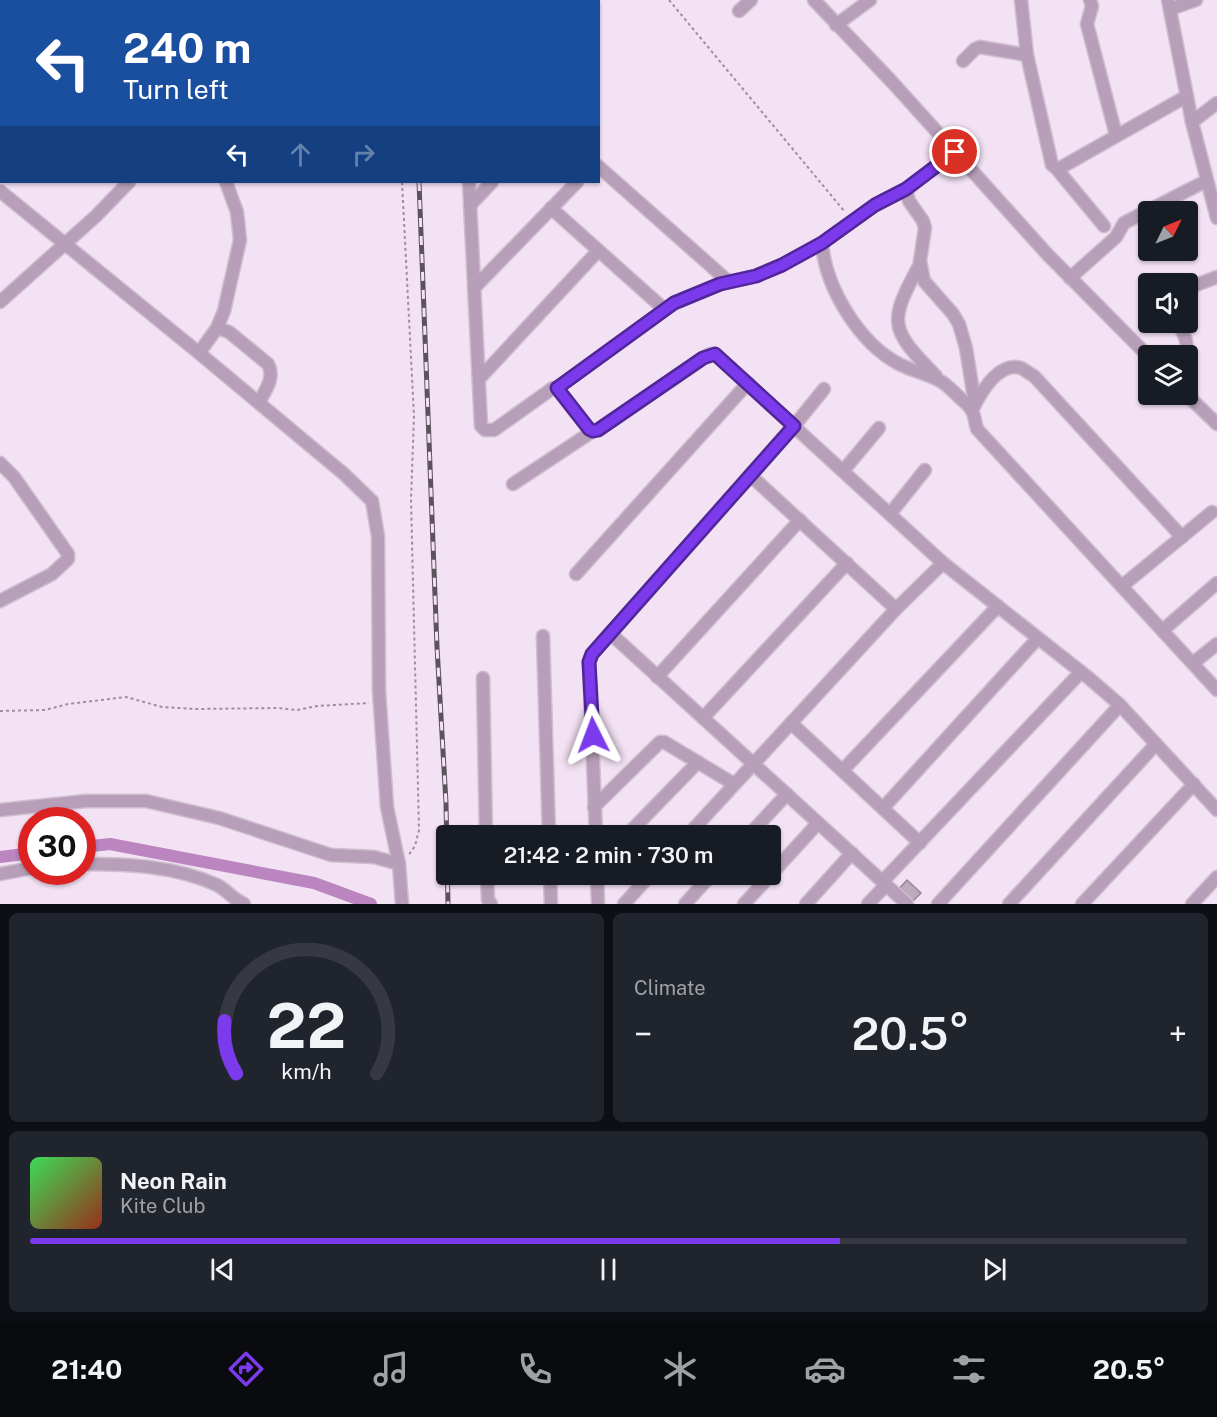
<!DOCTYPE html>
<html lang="en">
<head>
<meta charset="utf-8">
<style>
	:root { --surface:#171b24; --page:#20242c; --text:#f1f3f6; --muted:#9ea1a6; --line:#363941; --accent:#7c3aed }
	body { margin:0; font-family:"Public Sans",sans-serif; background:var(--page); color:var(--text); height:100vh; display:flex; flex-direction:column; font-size:22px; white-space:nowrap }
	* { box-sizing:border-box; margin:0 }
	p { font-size:20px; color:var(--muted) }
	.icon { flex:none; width:33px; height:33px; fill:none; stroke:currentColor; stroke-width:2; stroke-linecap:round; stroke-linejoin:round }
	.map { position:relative; height:904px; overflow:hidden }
	.panel { display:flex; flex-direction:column; gap:9px; padding:9px; background:#0d0f14; flex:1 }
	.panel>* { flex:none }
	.banner { position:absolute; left:0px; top:0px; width:600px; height:183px; box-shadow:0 2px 4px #0004; background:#1a4fa0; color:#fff; overflow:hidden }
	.needle { width:39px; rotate:47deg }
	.tools { position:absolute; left:1138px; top:201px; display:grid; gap:12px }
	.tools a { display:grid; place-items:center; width:60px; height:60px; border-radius:6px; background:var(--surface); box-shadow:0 2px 4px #0004; font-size:30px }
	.speed { position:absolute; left:18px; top:807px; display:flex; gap:12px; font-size:30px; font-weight:700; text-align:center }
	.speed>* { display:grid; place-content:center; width:78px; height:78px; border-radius:50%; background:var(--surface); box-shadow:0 2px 4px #0004; line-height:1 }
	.speed .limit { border:9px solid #d22; background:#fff; color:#111 }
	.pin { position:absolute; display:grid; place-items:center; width:51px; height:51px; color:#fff; margin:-26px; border:3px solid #fff; border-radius:50%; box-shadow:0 2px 6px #0007 }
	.me { position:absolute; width:66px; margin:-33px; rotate:357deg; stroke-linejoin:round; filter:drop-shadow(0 0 4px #0008) }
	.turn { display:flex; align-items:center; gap:21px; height:126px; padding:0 24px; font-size:27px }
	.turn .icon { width:78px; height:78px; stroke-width:2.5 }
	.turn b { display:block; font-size:42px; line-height:51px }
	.lanes { display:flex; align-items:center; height:57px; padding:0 24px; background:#0003; justify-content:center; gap:30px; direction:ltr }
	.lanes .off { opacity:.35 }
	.big { font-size:45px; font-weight:600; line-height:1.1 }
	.panel .tile { flex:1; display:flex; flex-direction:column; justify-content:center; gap:9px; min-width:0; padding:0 21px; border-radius:9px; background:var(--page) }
	.panel .dial { align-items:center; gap:0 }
	.dial svg { height:156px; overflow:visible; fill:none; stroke:var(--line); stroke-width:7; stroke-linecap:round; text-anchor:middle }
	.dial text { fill:var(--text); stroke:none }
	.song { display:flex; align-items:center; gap:18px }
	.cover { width:72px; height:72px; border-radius:9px; background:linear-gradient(135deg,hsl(130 70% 55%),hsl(10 70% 35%)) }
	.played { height:6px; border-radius:3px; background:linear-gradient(90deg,var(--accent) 70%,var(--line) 70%) }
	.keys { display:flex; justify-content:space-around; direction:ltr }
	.heat { display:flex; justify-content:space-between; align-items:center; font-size:33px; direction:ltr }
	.panel .tiles { flex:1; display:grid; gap:9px; grid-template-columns:1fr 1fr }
	.tile:last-child { grid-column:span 2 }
	.trip { position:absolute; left:436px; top:825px; width:345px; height:60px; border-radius:6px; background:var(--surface); box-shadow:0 2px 4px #0004; font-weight:600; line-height:60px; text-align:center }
	.dock { display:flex; height:96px; justify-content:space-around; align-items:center; background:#090b0e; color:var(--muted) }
	.dock .icon { width:42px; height:42px }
	.dock .selected { color:var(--accent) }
	.dock b { font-size:27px; color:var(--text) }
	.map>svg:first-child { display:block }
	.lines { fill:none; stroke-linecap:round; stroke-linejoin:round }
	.canal { stroke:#bb85bf; stroke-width:12 }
	.building { fill:#bcabbd; stroke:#988899; stroke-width:1.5 }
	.minor-casing { stroke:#cfbecf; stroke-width:15 }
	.path { stroke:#9d8f9d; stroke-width:2; stroke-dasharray:3 3; stroke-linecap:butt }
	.minor { stroke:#b89fb9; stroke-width:12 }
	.rail-casing { stroke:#5c525c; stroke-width:5 }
	.rail { stroke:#f3e1f4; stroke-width:3; stroke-dasharray:9; stroke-linecap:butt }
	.route-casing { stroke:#51269a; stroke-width:15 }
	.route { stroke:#7c3aed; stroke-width:10 }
</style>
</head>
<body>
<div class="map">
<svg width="1217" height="904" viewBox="0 0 1217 904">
	<rect width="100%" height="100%" fill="#f3e1f4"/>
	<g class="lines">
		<g class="canal">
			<polyline points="82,847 110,844 314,883 371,904"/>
			<polyline points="0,857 32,853"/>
		</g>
	</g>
	<polygon class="building" points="907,880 921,893 910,904 896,892"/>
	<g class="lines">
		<defs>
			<g id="minor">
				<polyline points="814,0 893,83 1047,254 1149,357"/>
				<polyline points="1021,0 1027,55 1052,165 1056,168 1060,168 1187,96"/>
				<polyline points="1090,0 1092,6 1087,24 1116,135"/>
				<polyline points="1168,0 1192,122 1217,218"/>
				<polyline points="470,2 470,0"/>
				<polyline points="576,2 576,0"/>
				<polyline points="1170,9 1196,0"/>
				<polyline points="739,11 751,0"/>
				<polyline points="836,25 870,0"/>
				<polyline points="0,28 2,27"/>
				<polyline points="963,61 975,49 980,47 1027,55"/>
				<polyline points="1192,122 1217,103"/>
				<polyline points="598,166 729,282"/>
				<polyline points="1056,168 1104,226"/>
				<polyline points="469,182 481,426 485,430 494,430 553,388 557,388 589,429 593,431 598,430 703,358 710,354 715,354 943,563 1090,679 1120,705 1217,810"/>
				<polyline points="906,189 909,201 923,221 925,228 920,261 924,281 953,314 959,324 966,348 975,404"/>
				<polyline points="0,191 199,353 344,474 372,501 378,536 379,691 387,807 399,864 402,904"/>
				<polyline points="470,205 492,182"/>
				<polyline points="551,208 664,309"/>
				<path d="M822,243C825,287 859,343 899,364C912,371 929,374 942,382C948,386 954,392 959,397C963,401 970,406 972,411C975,416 975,423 977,429L1217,690"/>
				<path d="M920,264C888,323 889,328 936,376"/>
				<polyline points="1070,278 1116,237 1124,223 1206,181"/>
				<polyline points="474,288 577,182"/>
				<polyline points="1188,288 1217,277"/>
				<polyline points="0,302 96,216 129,182"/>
				<path d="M1178,322C1183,334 1192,345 1182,356"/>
				<path d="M217,328L229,332L268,364C275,377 266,390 259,402"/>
				<polyline points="199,353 217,328 224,311 240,240 237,212 226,182"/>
				<polyline points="479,379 598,251"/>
				<polyline points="557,388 674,303 720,284 756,276 782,265 822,243 875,205 906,189 955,152"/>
				<polyline points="1186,394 1217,424"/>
				<path d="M972,410C980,394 998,361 1021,368C1025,370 1030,374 1034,376L1182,537"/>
				<polyline points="0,463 14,477 68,554 68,559 52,574 0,601"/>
				<polyline points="843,471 879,428"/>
				<polyline points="750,475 896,609"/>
				<polyline points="513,484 593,431"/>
				<polyline points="890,514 925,470"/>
				<polyline points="576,574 748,383"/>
				<polyline points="1122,586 1212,512"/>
				<polyline points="1163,630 1217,583"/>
				<polyline points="610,633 907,904"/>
				<polyline points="543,636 549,836"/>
				<polyline points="1193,663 1217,644"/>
				<polyline points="657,677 800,520"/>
				<polyline points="483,678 486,836"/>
				<polyline points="703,718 847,563"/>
				<polyline points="791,723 920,843"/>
				<polyline points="843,770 998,606"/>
				<polyline points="594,807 660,742 664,742 734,784"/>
				<polyline points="884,807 1038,638"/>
				<polyline points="0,810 86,801 146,801 219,818 331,855 374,857 399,864"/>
				<polyline points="596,836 589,662 592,654 794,426 824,389"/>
				<polyline points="626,836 698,762"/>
				<polyline points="687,836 896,609 943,563"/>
				<polyline points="748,836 787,794"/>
				<path d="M82,864C129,864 175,866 217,885C227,890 231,898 244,904"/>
				<polyline points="0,874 32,868"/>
				<polyline points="487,874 488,900 491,904"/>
				<polyline points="550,874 551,904"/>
				<polyline points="597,874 598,904"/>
				<polyline points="883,881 1081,672"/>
				<polyline points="624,904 651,874"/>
				<polyline points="685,904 712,874"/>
				<polyline points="744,904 818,823"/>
				<polyline points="806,904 852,853"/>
				<polyline points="868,904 886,885"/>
				<polyline points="938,904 1120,705"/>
				<polyline points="1009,904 1156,744"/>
				<polyline points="1082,904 1194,784"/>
				<polyline points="1192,904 1217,877"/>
			</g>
		</defs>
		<use href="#minor" class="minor-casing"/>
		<g class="path">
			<polyline points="395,0 395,2"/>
			<polyline points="669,0 845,212"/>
			<polyline points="402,182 414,416 411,500 419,830 415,846 408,856"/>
			<polyline points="0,711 45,710 68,704 126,697 162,707 195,709 278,708 297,710 317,706 369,703"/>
		</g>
		<use href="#minor" class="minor"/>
		<defs>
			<g id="rail">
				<polyline points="410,0 410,2"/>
				<polyline points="419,182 437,647 446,803 448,904"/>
			</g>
		</defs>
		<use href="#rail" class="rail-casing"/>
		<use href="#rail" class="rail"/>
	</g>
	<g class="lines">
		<defs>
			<polyline id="route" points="593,735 589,662 592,654 794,426 715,354 703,358 598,430 593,431 589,429 557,388 674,303 720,284 756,276 782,265 822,243 875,205 906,189 955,152"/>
		</defs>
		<use href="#route" class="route-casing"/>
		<use href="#route" class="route"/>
	</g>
</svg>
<div class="tools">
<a><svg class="needle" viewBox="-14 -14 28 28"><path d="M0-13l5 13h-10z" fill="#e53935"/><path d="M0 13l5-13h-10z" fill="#9ea1a6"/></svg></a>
<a><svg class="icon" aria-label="sound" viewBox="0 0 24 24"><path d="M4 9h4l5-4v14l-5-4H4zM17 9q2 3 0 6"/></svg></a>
<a><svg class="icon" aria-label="layers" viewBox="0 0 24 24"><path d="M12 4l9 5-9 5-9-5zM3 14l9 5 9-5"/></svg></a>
</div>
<div class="speed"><div class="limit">30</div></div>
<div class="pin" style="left:955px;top:152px;background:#d93025"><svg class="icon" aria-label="arrive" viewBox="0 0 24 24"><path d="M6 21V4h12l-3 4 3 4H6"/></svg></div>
<svg class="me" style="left:593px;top:735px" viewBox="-20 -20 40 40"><path d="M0-17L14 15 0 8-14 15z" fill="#7c3aed" stroke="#fff" stroke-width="4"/></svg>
<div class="trip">21:42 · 2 min · 730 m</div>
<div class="banner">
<div class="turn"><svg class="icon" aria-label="left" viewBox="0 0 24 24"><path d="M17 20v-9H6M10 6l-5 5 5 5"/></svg><div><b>240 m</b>Turn left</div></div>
<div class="lanes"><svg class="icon" aria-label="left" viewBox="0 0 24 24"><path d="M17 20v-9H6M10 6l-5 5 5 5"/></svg><svg class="icon off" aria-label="ahead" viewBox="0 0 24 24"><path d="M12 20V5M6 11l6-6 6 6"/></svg><svg class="icon off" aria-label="right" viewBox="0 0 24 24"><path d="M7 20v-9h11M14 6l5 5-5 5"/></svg></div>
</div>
</div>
<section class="panel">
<div class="tiles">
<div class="tile dial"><svg viewBox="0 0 100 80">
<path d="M14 69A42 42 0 1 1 86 69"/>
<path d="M14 69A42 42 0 0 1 8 42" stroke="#7c3aed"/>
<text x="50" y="56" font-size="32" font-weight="700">22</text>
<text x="50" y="72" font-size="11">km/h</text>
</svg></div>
<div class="tile"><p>Climate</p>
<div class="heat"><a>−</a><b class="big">20.5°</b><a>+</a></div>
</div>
<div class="tile">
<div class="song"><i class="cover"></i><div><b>Neon Rain</b><p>Kite Club</p></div></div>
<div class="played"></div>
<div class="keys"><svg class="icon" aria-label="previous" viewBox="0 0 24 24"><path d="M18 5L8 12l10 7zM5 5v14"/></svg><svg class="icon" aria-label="pause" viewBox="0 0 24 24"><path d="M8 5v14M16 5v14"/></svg><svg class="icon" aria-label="next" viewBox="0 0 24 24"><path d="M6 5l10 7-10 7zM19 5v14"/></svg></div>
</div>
</div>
</section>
<nav class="dock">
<b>21:40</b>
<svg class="icon selected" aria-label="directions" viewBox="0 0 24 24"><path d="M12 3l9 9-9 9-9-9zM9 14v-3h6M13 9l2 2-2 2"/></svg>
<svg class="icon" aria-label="music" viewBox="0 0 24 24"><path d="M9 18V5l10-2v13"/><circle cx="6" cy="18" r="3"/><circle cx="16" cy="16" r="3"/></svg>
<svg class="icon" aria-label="phone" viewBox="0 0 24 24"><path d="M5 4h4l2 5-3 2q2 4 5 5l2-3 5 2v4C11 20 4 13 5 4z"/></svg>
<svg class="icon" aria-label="climate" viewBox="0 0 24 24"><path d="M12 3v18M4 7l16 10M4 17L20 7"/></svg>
<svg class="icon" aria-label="car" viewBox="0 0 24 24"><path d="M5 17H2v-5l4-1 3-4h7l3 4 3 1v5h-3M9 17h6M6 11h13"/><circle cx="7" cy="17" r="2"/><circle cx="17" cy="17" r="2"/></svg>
<svg class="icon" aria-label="filters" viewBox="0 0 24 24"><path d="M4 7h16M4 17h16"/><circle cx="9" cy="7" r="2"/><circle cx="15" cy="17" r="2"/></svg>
<b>20.5°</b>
</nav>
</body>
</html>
